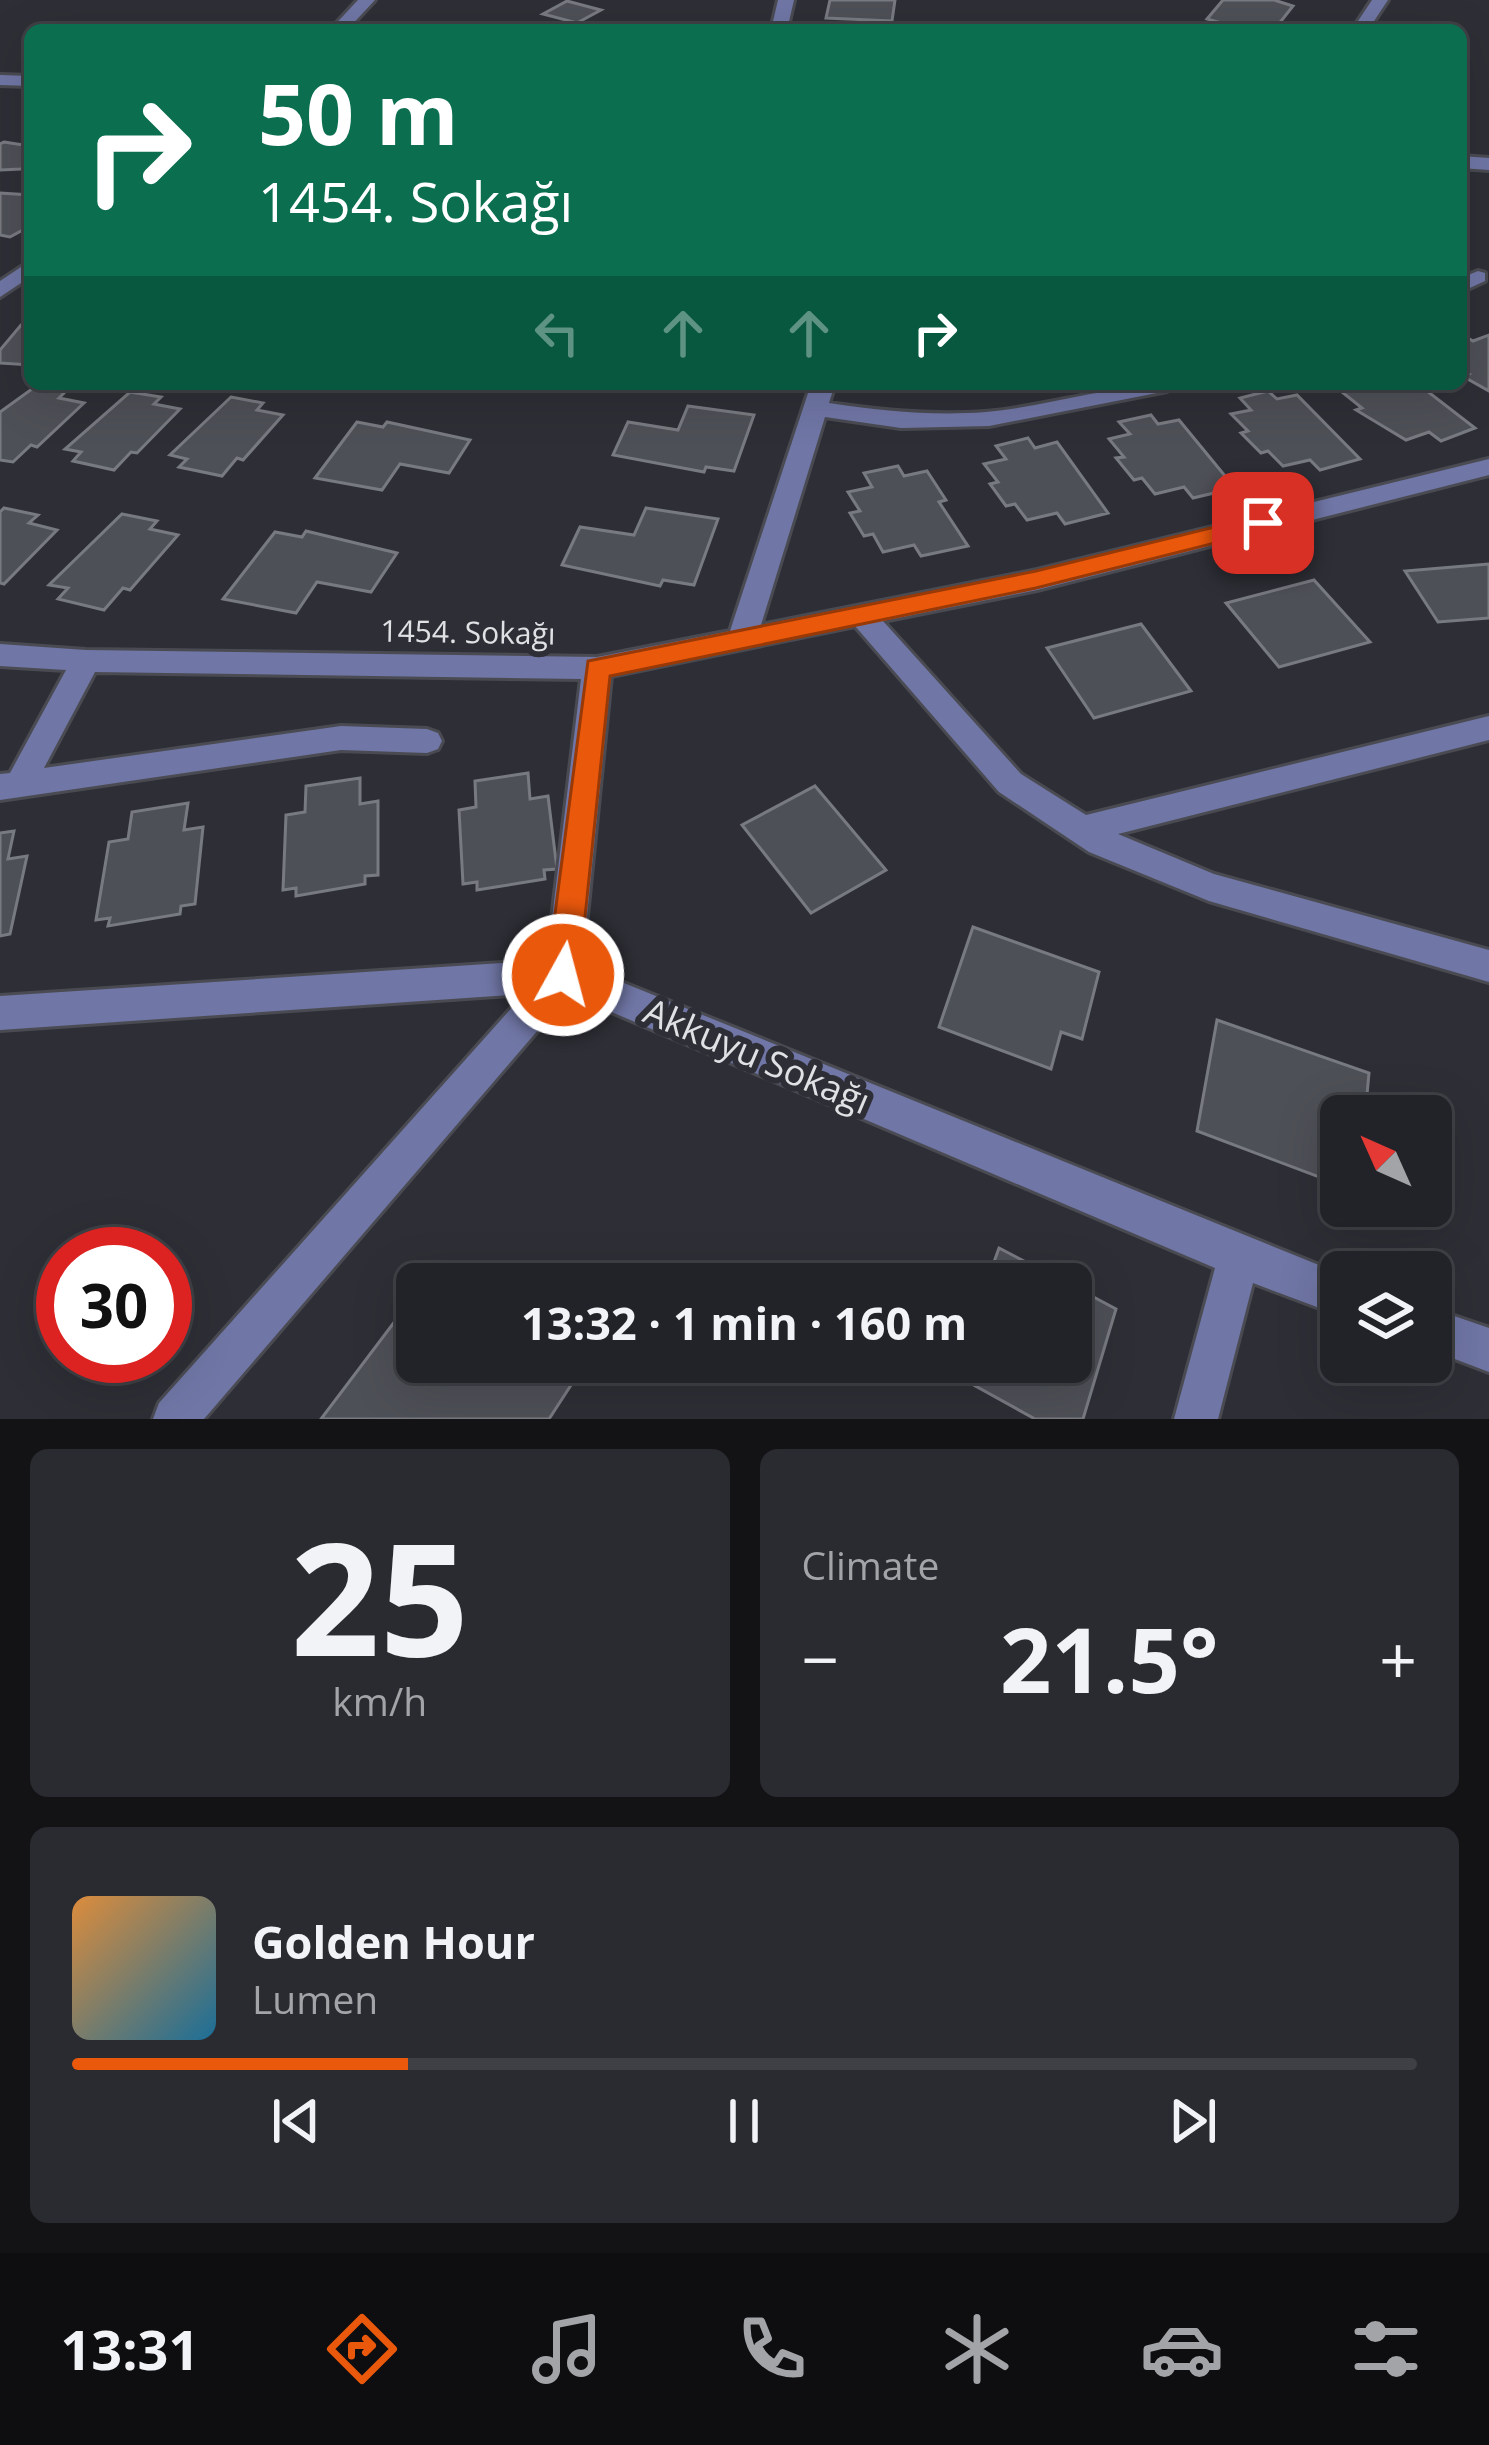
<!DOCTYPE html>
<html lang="en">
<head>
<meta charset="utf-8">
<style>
	:root { --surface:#222328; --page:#2a2b30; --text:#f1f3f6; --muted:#a2a4a8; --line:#3f4045; --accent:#ea580c }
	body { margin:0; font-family:"Open Sans",sans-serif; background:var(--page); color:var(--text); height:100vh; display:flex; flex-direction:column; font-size:45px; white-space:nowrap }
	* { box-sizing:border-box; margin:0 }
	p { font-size:39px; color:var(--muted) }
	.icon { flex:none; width:66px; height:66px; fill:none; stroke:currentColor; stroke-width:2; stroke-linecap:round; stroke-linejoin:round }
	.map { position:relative; height:1419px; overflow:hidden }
	.side { display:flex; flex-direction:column; gap:30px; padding:30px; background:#131316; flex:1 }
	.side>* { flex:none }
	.guide { position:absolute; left:24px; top:24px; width:1443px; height:366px; border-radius:18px; box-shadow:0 12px 48px #0002,0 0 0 3px var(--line); background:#0b6e4f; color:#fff; overflow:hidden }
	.needle { width:78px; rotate:315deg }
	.fabs { position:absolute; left:1320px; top:1095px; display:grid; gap:24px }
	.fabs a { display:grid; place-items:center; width:132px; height:132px; border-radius:18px; background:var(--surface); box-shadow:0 12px 48px #0002,0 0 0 3px var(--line); font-size:60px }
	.speed { position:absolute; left:36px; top:1227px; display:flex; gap:24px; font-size:60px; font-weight:700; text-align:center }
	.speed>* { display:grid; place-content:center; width:156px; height:156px; border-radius:50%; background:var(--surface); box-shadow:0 12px 48px #0002,0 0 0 3px var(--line); line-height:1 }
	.speed .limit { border:18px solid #d22; background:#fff; color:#111 }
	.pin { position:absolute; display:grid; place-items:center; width:102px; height:102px; color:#fff; margin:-51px; border-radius:24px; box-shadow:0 6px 18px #0006 }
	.me { position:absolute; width:132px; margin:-66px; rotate:7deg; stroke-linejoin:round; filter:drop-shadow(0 0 9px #0008) }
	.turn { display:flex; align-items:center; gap:42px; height:252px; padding:0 36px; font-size:54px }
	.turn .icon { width:156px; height:156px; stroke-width:2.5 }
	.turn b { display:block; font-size:84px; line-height:102px }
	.lanes { display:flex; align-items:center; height:114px; padding:0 36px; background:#0003; justify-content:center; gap:60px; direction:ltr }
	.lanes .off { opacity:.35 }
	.big { font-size:90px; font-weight:700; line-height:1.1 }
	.side .widget { flex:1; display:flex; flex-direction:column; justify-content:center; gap:18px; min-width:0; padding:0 42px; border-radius:18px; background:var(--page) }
	.side .dial { align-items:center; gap:0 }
	.dial b { font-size:156px; line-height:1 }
	.song { display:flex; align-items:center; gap:36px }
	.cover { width:144px; height:144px; border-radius:18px; background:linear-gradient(135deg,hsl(30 70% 55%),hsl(200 70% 35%)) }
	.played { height:12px; border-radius:6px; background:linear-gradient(90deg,var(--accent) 25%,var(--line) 25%) }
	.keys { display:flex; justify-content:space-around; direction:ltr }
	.heat { display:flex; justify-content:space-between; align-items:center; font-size:66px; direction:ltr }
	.side .tiles { flex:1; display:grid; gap:30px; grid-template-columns:1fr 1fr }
	.widget:last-child { grid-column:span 2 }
	.trip { position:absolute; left:396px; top:1263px; width:696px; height:120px; border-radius:18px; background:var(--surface); box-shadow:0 12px 48px #0002,0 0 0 3px var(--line); font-weight:700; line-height:120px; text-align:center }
	.tab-bar { display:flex; height:192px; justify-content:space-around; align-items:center; background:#0e0e10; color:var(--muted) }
	.tab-bar .icon { width:84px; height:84px }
	.tab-bar .on { color:var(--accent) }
	.tab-bar b { font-size:54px; color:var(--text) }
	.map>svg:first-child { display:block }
	.building { fill:#4e5057; stroke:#787a81; stroke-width:3 }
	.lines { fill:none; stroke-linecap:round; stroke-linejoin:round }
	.minor-casing { stroke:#4a4b52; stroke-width:6 }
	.minor { fill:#7076a5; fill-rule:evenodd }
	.route { fill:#ea580c; stroke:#983908; stroke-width:3 }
	.labels { text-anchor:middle; stroke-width:12; stroke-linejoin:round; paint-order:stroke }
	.street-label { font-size:30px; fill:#e0e1e5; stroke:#2e2f36 }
	.near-street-label { font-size:36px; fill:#e0e1e5; stroke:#2e2f36 }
</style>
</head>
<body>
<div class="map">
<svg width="1489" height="1419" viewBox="0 0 1489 1419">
	<rect width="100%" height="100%" fill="#2e2f36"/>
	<g class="building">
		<polygon points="830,0 895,0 892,21 826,18"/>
		<polygon points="1223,0 1274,0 1293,6 1274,30 1246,30 1207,19"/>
		<polygon points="567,1 601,10 577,23 543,14"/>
		<polygon points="4,142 30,146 30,160 21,169 0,170 0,144"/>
		<polygon points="0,193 30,195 30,226 10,237 0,235"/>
		<polygon points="21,325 30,326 30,365 0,363 0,350"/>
		<polygon points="1461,334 1473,341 1489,335 1489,391 1464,377 1469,374 1461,370"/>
		<polygon points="1355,384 1418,384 1475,428 1441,441 1429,432 1406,440 1356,410 1362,408 1342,392 1359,386"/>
		<polygon points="36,386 66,391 59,398 84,403 37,447 31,445 13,462 0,460 0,412"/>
		<polygon points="1268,391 1277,399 1297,395 1360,459 1320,470 1310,460 1283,466 1268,451 1261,453 1241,433 1248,431 1231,414 1251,410 1240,398"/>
		<polygon points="130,392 161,397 154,404 180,409 137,453 131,452 114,470 73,461 81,452 65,449"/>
		<polygon points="231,397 263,403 257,410 283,415 243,460 237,458 222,476 179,467 187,459 170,455"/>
		<polygon points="688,406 754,415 734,471 706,467 704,472 613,455 628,422 678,430"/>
		<polygon points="1151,415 1158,424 1179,420 1235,488 1193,498 1184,487 1155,494 1142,478 1134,480 1116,458 1124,457 1109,439 1130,434 1119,422"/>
		<polygon points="357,422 383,427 387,422 470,440 449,473 400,464 382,490 315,478"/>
		<polygon points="1028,438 1035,448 1057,442 1108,513 1065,524 1057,513 1027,520 1015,504 1006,506 990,484 998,482 984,464 1006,459 996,446"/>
		<polygon points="898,466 904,476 927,471 946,500 939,502 968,546 921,556 914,545 883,552 873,534 864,536 850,513 860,511 848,492 872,487 864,473"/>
		<polygon points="4,508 38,515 29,523 57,530 4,584 0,583 0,512"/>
		<polygon points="646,508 718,519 694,585 663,580 660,586 562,565 580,527 634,535"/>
		<polygon points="122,514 157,521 150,529 178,535 130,590 123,588 104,610 58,599 68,588 49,585"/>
		<polygon points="306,531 397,553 371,592 317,582 296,613 223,599 275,532 302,537"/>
		<polygon points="1489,564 1489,618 1438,622 1405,571"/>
		<polygon points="1314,580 1370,642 1279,667 1226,603"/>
		<polygon points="1141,624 1191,691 1094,718 1047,648"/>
		<polygon points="528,773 530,799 548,796 557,869 544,870 545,879 477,890 477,882 463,884 459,810 476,807 475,781"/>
		<polygon points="360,778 360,804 378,801 378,875 365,876 365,884 296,896 296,888 283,890 286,815 305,812 306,786"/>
		<polygon points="815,786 886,870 811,913 742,825"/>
		<polygon points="188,803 184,830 203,827 195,904 181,906 180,914 108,926 110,918 96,920 109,842 128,839 132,812"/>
		<polygon points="14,831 8,859 27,856 10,934 0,936 0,833"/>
		<polygon points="973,927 1099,972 1082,1039 1061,1032 1051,1069 939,1027"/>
		<polygon points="1217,1020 1369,1073 1365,1116 1341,1116 1335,1183 1197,1131"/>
		<polygon points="999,1248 1068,1284 986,1284"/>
		<polygon points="1071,1285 1116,1309 1083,1419 1035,1419 952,1373 956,1362 1071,1362"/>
		<polygon points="417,1292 417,1362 586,1362 549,1419 321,1419"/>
	</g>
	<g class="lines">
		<defs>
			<g id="minor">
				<polygon points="358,0 375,0 347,30 330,30"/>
				<polygon points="778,0 794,0 787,30 771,30"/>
				<polygon points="1372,0 1388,0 1368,30 1352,30"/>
				<polygon points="0,75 30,76 30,86 0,85"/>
				<polygon points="1461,156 1489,158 1489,170 1461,168"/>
				<polygon points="30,261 30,277 0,297 0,281"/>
				<polygon points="1478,271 1485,273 1485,281 1461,292 1461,278"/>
				<path d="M811,384H835L829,403C882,411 933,416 986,412C1051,406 1112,384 1179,384L1167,391L989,426L901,428L825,417L761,625L1037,570L1489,459V475L1037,590L883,621L1021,774L1086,815L1489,716V740L1118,834L1214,874L1489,950V982L1209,901L1089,852L999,792L855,626L611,676L582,966L1341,1274V1316L1253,1283L1218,1419H1174L1215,1268L569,994L204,1419H153L159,1403L524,994L0,1030V996L547,960L581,679L95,672L44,768L341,726L427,729L438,733L442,741L438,749L427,753L341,750L0,800V774L10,773L66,670L0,666V644L86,650L597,657L730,631Z"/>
				<polygon points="1431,1308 1489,1328 1489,1372 1431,1350"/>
			</g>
		</defs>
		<use href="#minor" class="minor-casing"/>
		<use href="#minor" class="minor"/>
	</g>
	<polygon class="route" points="1263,515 1275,523 1271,529 1036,588 610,676 579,975 574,985 563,989 551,985 547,975 588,661 1036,571"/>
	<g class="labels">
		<g class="street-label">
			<text transform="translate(468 633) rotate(1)" y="10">1454. Sokağı</text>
		</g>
		<g class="near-street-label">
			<text transform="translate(757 1056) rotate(23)" y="13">Akkuyu Sokağı</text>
		</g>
	</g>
</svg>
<div class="fabs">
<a><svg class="needle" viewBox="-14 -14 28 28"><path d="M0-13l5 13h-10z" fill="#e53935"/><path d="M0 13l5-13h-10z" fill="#a2a4a8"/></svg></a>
<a><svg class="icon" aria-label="layers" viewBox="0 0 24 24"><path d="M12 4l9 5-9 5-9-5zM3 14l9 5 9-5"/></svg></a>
</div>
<div class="speed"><div class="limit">30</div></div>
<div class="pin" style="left:1263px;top:523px;background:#d93025"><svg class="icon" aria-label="arrive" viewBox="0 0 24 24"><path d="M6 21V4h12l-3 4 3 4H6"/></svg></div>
<svg class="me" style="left:563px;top:975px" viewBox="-20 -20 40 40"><circle r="17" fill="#ea580c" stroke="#fff" stroke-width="3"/><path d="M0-11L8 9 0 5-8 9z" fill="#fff"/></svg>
<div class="trip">13:32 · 1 min · 160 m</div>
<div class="guide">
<div class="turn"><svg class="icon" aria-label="right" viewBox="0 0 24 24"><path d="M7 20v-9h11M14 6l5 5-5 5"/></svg><div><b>50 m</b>1454. Sokağı</div></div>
<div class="lanes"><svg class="icon off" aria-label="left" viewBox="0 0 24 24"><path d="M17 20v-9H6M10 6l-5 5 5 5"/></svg><svg class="icon off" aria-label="ahead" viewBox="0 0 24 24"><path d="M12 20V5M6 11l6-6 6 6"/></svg><svg class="icon off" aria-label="ahead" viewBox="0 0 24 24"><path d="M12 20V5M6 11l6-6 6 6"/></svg><svg class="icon" aria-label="right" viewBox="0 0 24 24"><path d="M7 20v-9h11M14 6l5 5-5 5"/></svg></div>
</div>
</div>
<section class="side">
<div class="tiles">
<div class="widget dial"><b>25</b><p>km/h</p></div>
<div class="widget"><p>Climate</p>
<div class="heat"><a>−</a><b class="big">21.5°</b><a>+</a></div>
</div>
<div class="widget">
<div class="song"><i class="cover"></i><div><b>Golden Hour</b><p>Lumen</p></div></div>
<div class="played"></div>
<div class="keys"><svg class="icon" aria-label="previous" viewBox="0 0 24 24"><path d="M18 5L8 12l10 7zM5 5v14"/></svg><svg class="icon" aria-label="pause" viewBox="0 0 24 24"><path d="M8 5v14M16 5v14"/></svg><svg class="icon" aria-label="next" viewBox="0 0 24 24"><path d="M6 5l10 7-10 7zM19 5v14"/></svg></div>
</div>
</div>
</section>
<nav class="tab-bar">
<b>13:31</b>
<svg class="icon on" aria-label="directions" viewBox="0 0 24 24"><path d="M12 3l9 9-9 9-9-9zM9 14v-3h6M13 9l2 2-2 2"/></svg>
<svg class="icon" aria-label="music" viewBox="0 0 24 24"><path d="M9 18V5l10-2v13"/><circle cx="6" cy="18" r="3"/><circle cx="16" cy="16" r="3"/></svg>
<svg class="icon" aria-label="phone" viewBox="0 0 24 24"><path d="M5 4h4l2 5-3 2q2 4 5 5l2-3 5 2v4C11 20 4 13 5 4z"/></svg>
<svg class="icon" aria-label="climate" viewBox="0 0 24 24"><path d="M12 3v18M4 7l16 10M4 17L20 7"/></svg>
<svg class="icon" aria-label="car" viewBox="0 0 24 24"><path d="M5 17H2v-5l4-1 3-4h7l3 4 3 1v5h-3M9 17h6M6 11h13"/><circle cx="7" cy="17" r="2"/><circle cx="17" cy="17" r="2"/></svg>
<svg class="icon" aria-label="filters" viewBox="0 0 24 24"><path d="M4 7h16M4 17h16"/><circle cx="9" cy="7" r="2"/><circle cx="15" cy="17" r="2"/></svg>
</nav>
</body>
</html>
